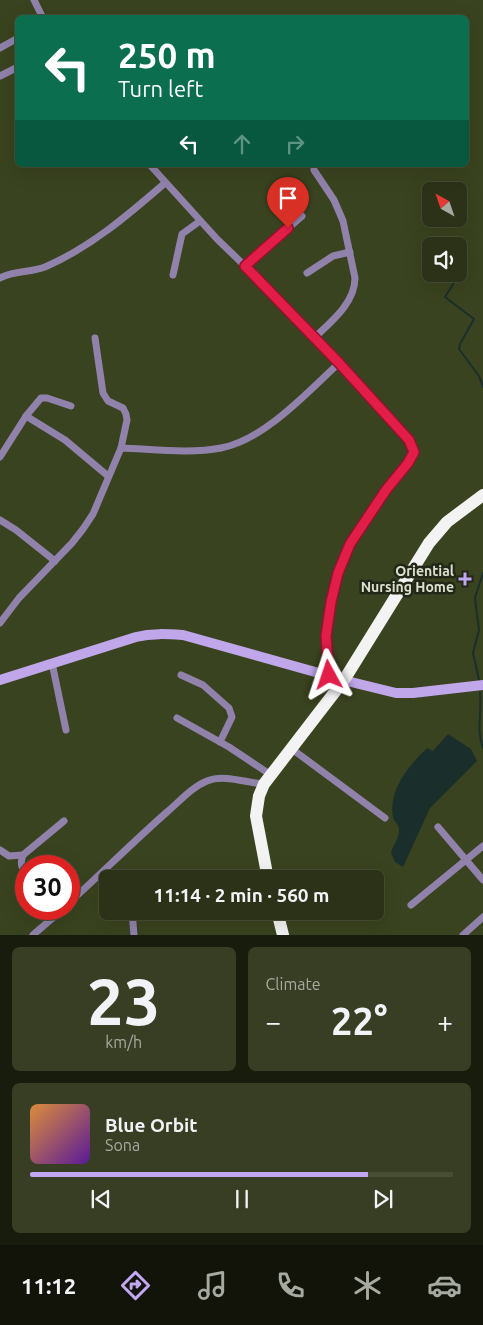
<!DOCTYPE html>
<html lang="en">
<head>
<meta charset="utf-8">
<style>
	:root { --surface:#2c3217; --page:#383e24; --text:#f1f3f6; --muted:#a6aaa1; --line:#484d36; --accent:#c2a7f2 }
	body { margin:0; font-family:Ubuntu,sans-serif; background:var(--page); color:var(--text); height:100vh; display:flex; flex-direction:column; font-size:19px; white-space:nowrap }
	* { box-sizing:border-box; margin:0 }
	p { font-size:16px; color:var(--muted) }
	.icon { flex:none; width:28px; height:28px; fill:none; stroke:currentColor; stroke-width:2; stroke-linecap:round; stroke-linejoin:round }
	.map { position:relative; height:935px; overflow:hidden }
	.details { display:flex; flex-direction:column; gap:12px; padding:12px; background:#181c0d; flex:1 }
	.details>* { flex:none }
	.hud { position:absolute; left:15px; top:15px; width:454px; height:152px; border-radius:8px; box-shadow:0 5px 20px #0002,0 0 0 1px var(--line); background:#0b6e4f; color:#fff; overflow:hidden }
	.needle { width:32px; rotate:320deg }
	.fabs { position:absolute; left:422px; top:182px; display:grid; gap:10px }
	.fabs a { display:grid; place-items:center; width:45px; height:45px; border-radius:8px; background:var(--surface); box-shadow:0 5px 20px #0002,0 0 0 1px var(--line); font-size:25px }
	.speed { position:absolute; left:15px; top:855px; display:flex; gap:10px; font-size:25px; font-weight:700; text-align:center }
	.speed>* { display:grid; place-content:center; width:65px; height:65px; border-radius:50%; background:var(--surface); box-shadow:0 5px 20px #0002,0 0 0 1px var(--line); line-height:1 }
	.speed .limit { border:8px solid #d22; background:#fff; color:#111 }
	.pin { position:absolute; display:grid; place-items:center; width:42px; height:42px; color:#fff; margin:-51px -21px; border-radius:50% 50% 50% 0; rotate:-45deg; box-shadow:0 0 5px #0007 }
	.pin .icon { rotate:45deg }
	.me { position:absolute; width:55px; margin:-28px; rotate:355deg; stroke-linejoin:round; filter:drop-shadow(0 0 4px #0008) }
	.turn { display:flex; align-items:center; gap:18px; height:105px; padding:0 20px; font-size:22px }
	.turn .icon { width:65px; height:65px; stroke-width:2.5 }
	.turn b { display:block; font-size:35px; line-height:42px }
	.lanes { display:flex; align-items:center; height:48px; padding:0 20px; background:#0003; justify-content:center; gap:25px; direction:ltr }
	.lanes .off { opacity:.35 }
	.big { font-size:38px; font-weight:700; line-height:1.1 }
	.details .card { flex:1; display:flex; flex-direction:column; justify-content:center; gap:8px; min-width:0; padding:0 18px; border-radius:8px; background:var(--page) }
	.details .dial { align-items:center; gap:0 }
	.dial b { font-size:65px; line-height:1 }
	.song { display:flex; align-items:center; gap:15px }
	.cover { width:60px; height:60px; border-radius:8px; background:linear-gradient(135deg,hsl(30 70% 55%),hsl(270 70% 35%)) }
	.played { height:5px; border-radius:2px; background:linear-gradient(90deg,var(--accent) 80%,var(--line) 80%) }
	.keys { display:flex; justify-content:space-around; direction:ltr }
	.heat { display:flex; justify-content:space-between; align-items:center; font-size:28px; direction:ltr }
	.details .tiles { flex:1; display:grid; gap:12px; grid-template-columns:1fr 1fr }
	.card:last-child { grid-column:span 2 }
	.trip { position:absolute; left:99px; top:870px; width:285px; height:50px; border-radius:8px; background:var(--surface); box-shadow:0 5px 20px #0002,0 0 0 1px var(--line); font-weight:700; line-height:50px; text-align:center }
	.tab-bar { display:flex; height:80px; justify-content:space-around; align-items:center; background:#121409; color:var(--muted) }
	.tab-bar .icon { width:35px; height:35px }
	.tab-bar .selected { color:var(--accent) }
	.tab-bar b { font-size:22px; color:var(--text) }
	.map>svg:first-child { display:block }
	.water { fill:#1a2f2b }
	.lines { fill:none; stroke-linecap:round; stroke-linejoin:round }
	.stream { stroke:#1a2f2b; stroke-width:2 }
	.street { stroke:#9182ac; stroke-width:7 }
	.secondary { stroke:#bfa7ea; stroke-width:10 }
	.highway { stroke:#f3f3f3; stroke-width:12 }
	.route-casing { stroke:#92132f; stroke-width:12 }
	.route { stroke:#e11d48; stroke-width:9 }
	.poi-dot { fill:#c2a7f2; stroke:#232718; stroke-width:2 }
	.labels { text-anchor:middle; stroke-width:5; stroke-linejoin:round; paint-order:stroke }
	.poi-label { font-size:14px; font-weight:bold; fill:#dae0cc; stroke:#232718; text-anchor:end }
</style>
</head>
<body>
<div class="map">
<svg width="483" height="935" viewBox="0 0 483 935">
	<rect width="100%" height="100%" fill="#3a431f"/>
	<path class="water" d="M448,734L471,749L477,761L430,808L403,867L395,862L391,853C393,845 399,838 399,831C400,824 394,823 393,817C388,790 409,765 427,748L433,751Z"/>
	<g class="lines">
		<g class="stream">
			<polyline points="460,273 445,297 474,319 460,344 459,349 479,376 483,387"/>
			<polyline points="479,680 473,653 479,630 475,598 483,573"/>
			<path d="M480,692C482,712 476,729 483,748"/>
		</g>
		<g class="street">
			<polyline points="34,0 43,18"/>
			<polyline points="0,48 18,38"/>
			<polyline points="0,76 18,67"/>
			<polyline points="150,165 217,239 245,266 339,363 409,439 414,448 413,455 386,490 351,543 338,573 331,602 326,636 329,675"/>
			<path d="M314,170L334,200L343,221L355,278C355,303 331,322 314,338"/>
			<polyline points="245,266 302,216"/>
			<polyline points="307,273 333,256 350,252"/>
			<polyline points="173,275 182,234 200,221"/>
			<path d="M0,278C14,270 30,273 45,267C91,247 128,215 165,183"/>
			<polyline points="26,416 65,440 108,476"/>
			<path d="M121,448C152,449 190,454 221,448C264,440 308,392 339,363"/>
			<polyline points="0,457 26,416 41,398 47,398 71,406"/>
			<polyline points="0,520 16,530 55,561"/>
			<polyline points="0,623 19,598 72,543 83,529 93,514 121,448 127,420 126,414 123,408 108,401 103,393 95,338"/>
			<polyline points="52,663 66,730"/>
			<polyline points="181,675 203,685 229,708 232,717 220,742"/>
			<polyline points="177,718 229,747 271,775"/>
			<polyline points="296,752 385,818"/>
			<polyline points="438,827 483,880"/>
			<polyline points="0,850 9,856 23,855"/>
			<polyline points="106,870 113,879"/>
			<path d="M26,873C21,867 20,863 23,855L64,821"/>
			<path d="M69,903C102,873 134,841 167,812C180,801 192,787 207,781C225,774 246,783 264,784"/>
			<polyline points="411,905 483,846"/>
			<polyline points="132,911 134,935"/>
			<polyline points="33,935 63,909"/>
			<polyline points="463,935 483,917"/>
		</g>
		<path class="secondary" d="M0,680L136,637C152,633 167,634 183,635L351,682L396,693H413L483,685"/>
		<g class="highway">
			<polyline points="268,879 256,816 259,796 264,784 344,680 429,543 447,522 483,495"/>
			<polyline points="277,911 283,935"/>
		</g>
	</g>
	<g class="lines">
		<defs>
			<polyline id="route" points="288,228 245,266 339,363 409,440 414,452 408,463 386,490 350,544 338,573 331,602 326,636 329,675"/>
		</defs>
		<use href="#route" class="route-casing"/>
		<use href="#route" class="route"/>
	</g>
	<path class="poi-dot" d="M462.5 571.5h5v5h5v5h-5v5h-5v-5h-5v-5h5z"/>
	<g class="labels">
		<g class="poi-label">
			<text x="454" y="576">Oriential<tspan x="454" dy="16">Nursing Home</tspan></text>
		</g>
	</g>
</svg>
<div class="fabs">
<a><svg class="needle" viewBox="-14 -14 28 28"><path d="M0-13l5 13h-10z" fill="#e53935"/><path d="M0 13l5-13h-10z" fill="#a6aaa1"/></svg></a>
<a><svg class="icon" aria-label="sound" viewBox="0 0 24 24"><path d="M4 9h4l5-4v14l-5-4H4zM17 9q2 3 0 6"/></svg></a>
</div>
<div class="speed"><div class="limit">30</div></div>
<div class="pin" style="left:288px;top:228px;background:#d93025"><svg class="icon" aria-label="arrive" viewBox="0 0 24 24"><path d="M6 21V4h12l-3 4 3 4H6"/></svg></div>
<svg class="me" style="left:329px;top:675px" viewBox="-20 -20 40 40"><path d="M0-17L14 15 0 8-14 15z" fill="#e11d48" stroke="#fff" stroke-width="4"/></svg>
<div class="trip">11:14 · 2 min · 560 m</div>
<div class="hud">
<div class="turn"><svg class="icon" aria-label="left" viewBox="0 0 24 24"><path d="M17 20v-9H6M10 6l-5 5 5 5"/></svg><div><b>250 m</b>Turn left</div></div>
<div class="lanes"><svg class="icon" aria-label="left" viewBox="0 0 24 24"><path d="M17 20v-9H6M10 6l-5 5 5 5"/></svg><svg class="icon off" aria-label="ahead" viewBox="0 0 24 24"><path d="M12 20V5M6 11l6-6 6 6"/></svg><svg class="icon off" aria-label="right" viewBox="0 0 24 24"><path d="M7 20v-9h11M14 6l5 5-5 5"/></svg></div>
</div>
</div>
<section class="details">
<div class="tiles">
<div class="card dial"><b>23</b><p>km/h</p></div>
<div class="card"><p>Climate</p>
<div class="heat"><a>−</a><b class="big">22°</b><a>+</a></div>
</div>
<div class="card">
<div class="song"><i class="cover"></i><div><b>Blue Orbit</b><p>Sona</p></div></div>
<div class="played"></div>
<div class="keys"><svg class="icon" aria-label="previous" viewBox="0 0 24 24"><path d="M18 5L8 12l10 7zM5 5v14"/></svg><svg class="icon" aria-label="pause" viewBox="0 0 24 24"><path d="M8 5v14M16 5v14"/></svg><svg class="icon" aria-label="next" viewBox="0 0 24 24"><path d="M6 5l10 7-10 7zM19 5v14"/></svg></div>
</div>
</div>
</section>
<nav class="tab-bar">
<b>11:12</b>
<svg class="icon selected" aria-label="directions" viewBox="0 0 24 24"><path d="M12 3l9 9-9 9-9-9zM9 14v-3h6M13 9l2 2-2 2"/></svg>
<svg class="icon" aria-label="music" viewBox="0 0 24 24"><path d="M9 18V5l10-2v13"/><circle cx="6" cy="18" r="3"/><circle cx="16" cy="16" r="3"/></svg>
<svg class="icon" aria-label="phone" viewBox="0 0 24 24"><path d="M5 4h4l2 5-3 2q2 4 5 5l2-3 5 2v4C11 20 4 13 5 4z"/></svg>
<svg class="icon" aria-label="climate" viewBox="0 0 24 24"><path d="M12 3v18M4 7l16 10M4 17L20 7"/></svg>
<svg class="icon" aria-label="car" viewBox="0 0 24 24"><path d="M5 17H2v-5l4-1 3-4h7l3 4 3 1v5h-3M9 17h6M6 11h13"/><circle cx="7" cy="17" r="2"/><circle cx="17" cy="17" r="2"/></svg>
</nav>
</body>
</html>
